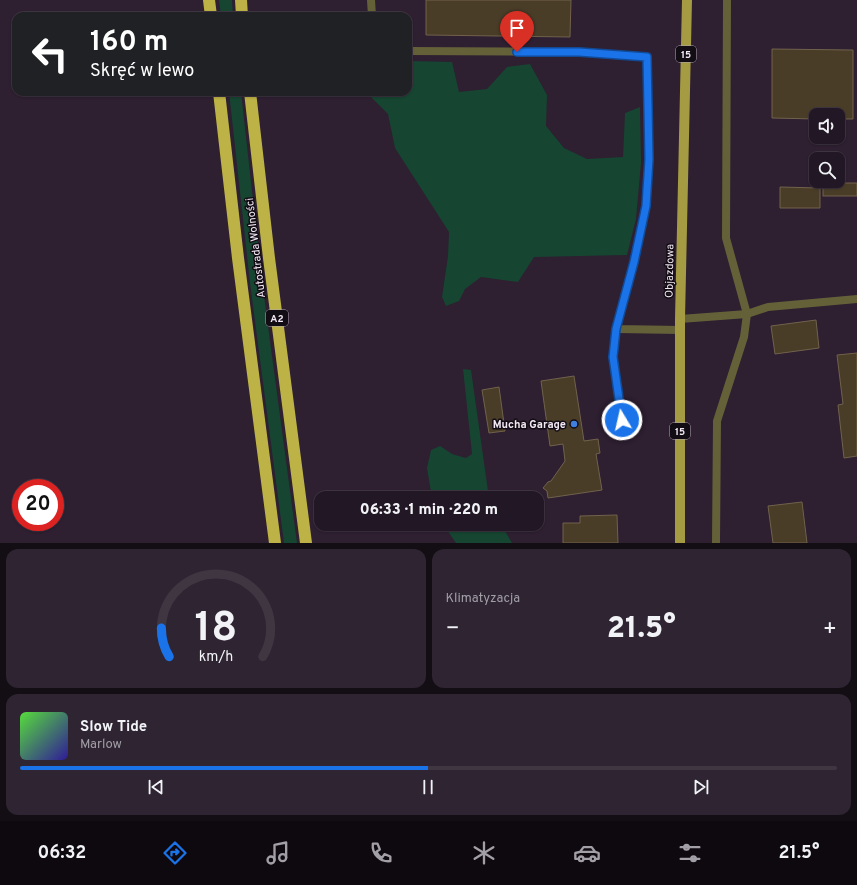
<!DOCTYPE html>
<html lang="pl">
<head>
<meta charset="utf-8">
<style>
	:root { --surface:#221725; --page:#2e2432; --text:#f1f3f6; --muted:#a29fa7; --line:#3f3642; --accent:#1a73e8 }
	body { margin:0; font-family:Overpass,sans-serif; background:var(--page); color:var(--text); height:100vh; display:flex; flex-direction:column; font-size:15px; white-space:nowrap }
	* { box-sizing:border-box; margin:0 }
	p { font-size:13px; color:var(--muted) }
	.icon { flex:none; width:22px; height:22px; fill:none; stroke:currentColor; stroke-width:2; stroke-linecap:round; stroke-linejoin:round }
	.map { position:relative; height:543px; overflow:hidden }
	.drawer { display:flex; flex-direction:column; gap:6px; padding:6px; background:#130d14; flex:1 }
	.drawer>* { flex:none }
	.hud { position:absolute; left:12px; top:12px; width:400px; height:84px; border-radius:12px; box-shadow:0 1px 3px #0004,0 0 0 1px var(--line); background:#202124; color:#fff; overflow:hidden }
	.fabs { position:absolute; left:809px; top:108px; display:grid; gap:8px }
	.fabs a { display:grid; place-items:center; width:36px; height:36px; border-radius:8px; background:var(--surface); box-shadow:0 1px 3px #0004,0 0 0 1px var(--line); font-size:20px }
	.speed { position:absolute; left:12px; top:479px; display:flex; gap:8px; font-size:20px; font-weight:700; text-align:center }
	.speed>* { display:grid; place-content:center; width:52px; height:52px; border-radius:50%; background:var(--surface); box-shadow:0 1px 3px #0004,0 0 0 1px var(--line); line-height:1 }
	.speed .limit { border:6px solid #d22; background:#fff; color:#111 }
	.pin { position:absolute; display:grid; place-items:center; width:34px; height:34px; color:#fff; margin:-41px -17px; border-radius:50% 50% 50% 0; rotate:-45deg; box-shadow:0 0 4px #0007 }
	.pin .icon { rotate:45deg }
	.me { position:absolute; width:44px; margin:-22px; rotate:351deg; stroke-linejoin:round; filter:drop-shadow(0 0 3px #0008) }
	.turn { display:flex; align-items:center; gap:14px; height:84px; padding:0 12px; font-size:18px }
	.turn .icon { width:52px; height:52px; stroke-width:2.5 }
	.turn b { display:block; font-size:28px; line-height:34px }
	.big { font-size:30px; font-weight:800; line-height:1.1 }
	.drawer .tile { flex:1; display:flex; flex-direction:column; justify-content:center; gap:6px; min-width:0; padding:0 14px; border-radius:12px; background:var(--page) }
	.drawer .dial { align-items:center; gap:0 }
	.dial svg { height:104px; overflow:visible; fill:none; stroke:var(--line); stroke-width:7; stroke-linecap:round; text-anchor:middle }
	.dial text { fill:var(--text); stroke:none }
	.song { display:flex; align-items:center; gap:12px }
	.cover { width:48px; height:48px; border-radius:6px; background:linear-gradient(135deg,hsl(110 70% 55%),hsl(250 70% 35%)) }
	.played { height:4px; border-radius:2px; background:linear-gradient(90deg,var(--accent) 50%,var(--line) 50%) }
	.keys { display:flex; justify-content:space-around; direction:ltr }
	.heat { display:flex; justify-content:space-between; align-items:center; font-size:22px; direction:ltr }
	.drawer .tiles { flex:1; display:grid; gap:6px; grid-template-columns:1fr 1fr }
	.tile:last-child { grid-column:span 2 }
	.trip { position:absolute; left:314px; top:491px; width:230px; height:40px; border-radius:12px; background:var(--surface); box-shadow:0 1px 3px #0004,0 0 0 1px var(--line); font-weight:800; line-height:40px; text-align:center }
	.tabs { display:flex; height:64px; justify-content:space-around; align-items:center; background:#0e090f; color:var(--muted) }
	.tabs .icon { width:28px; height:28px }
	.tabs .on { color:var(--accent) }
	.tabs b { font-size:18px; color:var(--text) }
	.map>svg:first-child { display:block }
	.green { fill:#164531 }
	.building { fill:#4a3d28; stroke:#70624c }
	.lines { fill:none; stroke-linecap:round; stroke-linejoin:round }
	.service { stroke:#646139; stroke-width:8 }
	.primary { stroke:#a49b43; stroke-width:10 }
	.motorway { stroke:#bdb245; stroke-width:12 }
	.route-casing { stroke:#114b97; stroke-width:10 }
	.route { stroke:#1a73e8; stroke-width:7 }
	.shop-dot { fill:#3f7fe0; stroke:#120c14; stroke-width:1.5 }
	.labels { text-anchor:middle; stroke-width:3; stroke-linejoin:round; paint-order:stroke }
	.shield { fill:#120c14; stroke:#b0a7b2; stroke-width:1 }
	.shield-label { font-size:10px; font-weight:bold; fill:#f3e9f5 }
	.street-label { font-size:11px; fill:#f3e9f5; stroke:#120c14 }
	.poi-label { font-size:11px; font-weight:bold; fill:#f3e9f5; stroke:#120c14; text-anchor:end }
</style>
</head>
<body>
<div class="map">
<svg width="857" height="543" viewBox="0 0 857 543">
	<rect width="100%" height="100%" fill="#2e1f31"/>
	<g class="green">
		<polygon points="219,0 232,0 233,16 221,16"/>
		<polygon points="408,61 452,62 459,92 487,89 507,67 530,64 547,95 546,126 564,148 587,159 623,157 625,113 640,107 641,163 636,219 627,255 534,257 518,282 481,277 465,289 459,301 446,306 442,297 448,256 449,232 395,148 388,114 367,93 367,92 408,92"/>
		<polygon points="229,92 241,92 262,281 297,543 284,543 250,283"/>
		<polygon points="463,369 471,370 489,498 432,498 427,468 431,450 440,446 452,454 466,458 472,454"/>
		<polygon points="443,524 501,524 512,543 456,543"/>
	</g>
	<g class="building">
		<polygon points="426,0 571,0 570,37 426,35"/>
		<polygon points="772,49 853,50 853,119 838,119 838,115 816,115 816,119 772,118"/>
		<rect x="823" y="183" width="34" height="13"/>
		<polygon points="780,187 820,188 820,208 780,208"/>
		<polygon points="816,320 819,348 775,354 771,326"/>
		<polygon points="857,353 857,456 844,458 838,405 843,404 837,355"/>
		<polygon points="574,376 584,441 598,439 600,453 596,454 602,490 548,498 547,491 543,488 548,482 551,481 565,461 563,444 550,446 541,381"/>
		<polygon points="499,387 505,431 489,433 482,390"/>
		<polygon points="802,502 807,543 773,543 768,506"/>
		<polygon points="617,515 618,543 563,543 563,523 580,523 580,516"/>
	</g>
	<g class="lines">
		<g class="service">
			<polyline points="371,0 372,16"/>
			<polyline points="408,51 579,52 647,57 649,159 646,206 634,262 616,329 681,330"/>
			<polyline points="680,319 747,314 726,238 727,0"/>
			<polyline points="616,329 613,357 622,420"/>
			<polyline points="716,543 717,421 744,337 747,314 768,307 857,299"/>
		</g>
		<polyline class="primary" points="680,543 680,319 687,0"/>
		<g class="motorway">
			<polyline points="209,0 211,16"/>
			<polyline points="241,0 242,16"/>
			<polyline points="219,92 238,258 275,543"/>
			<polyline points="250,92 269,258 306,543"/>
		</g>
	</g>
	<g class="lines">
		<defs>
			<polyline id="route" points="517,52 579,52 647,57 649,159 646,206 634,262 616,329 613,357 622,420"/>
		</defs>
		<use href="#route" class="route-casing"/>
		<use href="#route" class="route"/>
	</g>
	<circle class="shop-dot" cx="574" cy="424" r="4"/>
	<g class="labels">
		<g class="shield">
			<rect x="676" y="46" width="20" height="16" rx="3"/>
			<rect x="266" y="310" width="22" height="16" rx="3"/>
			<rect x="670" y="423" width="20" height="16" rx="3"/>
		</g>
		<g class="shield-label">
			<text x="686" y="58">15</text>
			<text x="277" y="322">A2</text>
			<text x="680" y="435">15</text>
		</g>
		<g class="street-label">
			<text transform="translate(255 248) rotate(-97)" y="4">Autostrada Wolności</text>
			<text transform="translate(669 271) rotate(-89)" y="4">Objazdowa</text>
		</g>
		<g class="poi-label">
			<text x="566" y="428">Mucha Garage</text>
		</g>
	</g>
</svg>
<div class="fabs">
<a><svg class="icon" aria-label="sound" viewBox="0 0 24 24"><path d="M4 9h4l5-4v14l-5-4H4zM17 9q2 3 0 6"/></svg></a>
<a><svg class="icon" aria-label="search" viewBox="0 0 24 24"><circle cx="10" cy="10" r="6"/><path d="M15 15l6 6"/></svg></a>
</div>
<div class="speed"><div class="limit">20</div></div>
<div class="pin" style="left:517px;top:52px;background:#d93025"><svg class="icon" aria-label="arrive" viewBox="0 0 24 24"><path d="M6 21V4h12l-3 4 3 4H6"/></svg></div>
<svg class="me" style="left:622px;top:420px" viewBox="-20 -20 40 40"><circle r="17" fill="#1a73e8" stroke="#fff" stroke-width="3"/><path d="M0-11L8 9 0 5-8 9z" fill="#fff"/></svg>
<div class="trip">06:33 · 1 min · 220 m</div>
<div class="hud">
<div class="turn"><svg class="icon" aria-label="left" viewBox="0 0 24 24"><path d="M17 20v-9H6M10 6l-5 5 5 5"/></svg><div><b>160 m</b>Skręć w lewo</div></div>
</div>
</div>
<section class="drawer">
<div class="tiles">
<div class="tile dial"><svg viewBox="0 0 100 80">
<path d="M14 69A42 42 0 1 1 86 69"/>
<path d="M14 69A42 42 0 0 1 8 47" stroke="#1a73e8"/>
<text x="50" y="56" font-size="32" font-weight="700">18</text>
<text x="50" y="72" font-size="11">km/h</text>
</svg></div>
<div class="tile"><p>Klimatyzacja</p>
<div class="heat"><a>−</a><b class="big">21.5°</b><a>+</a></div>
</div>
<div class="tile">
<div class="song"><i class="cover"></i><div><b>Slow Tide</b><p>Marlow</p></div></div>
<div class="played"></div>
<div class="keys"><svg class="icon" aria-label="previous" viewBox="0 0 24 24"><path d="M18 5L8 12l10 7zM5 5v14"/></svg><svg class="icon" aria-label="pause" viewBox="0 0 24 24"><path d="M8 5v14M16 5v14"/></svg><svg class="icon" aria-label="next" viewBox="0 0 24 24"><path d="M6 5l10 7-10 7zM19 5v14"/></svg></div>
</div>
</div>
</section>
<nav class="tabs">
<b>06:32</b>
<svg class="icon on" aria-label="directions" viewBox="0 0 24 24"><path d="M12 3l9 9-9 9-9-9zM9 14v-3h6M13 9l2 2-2 2"/></svg>
<svg class="icon" aria-label="music" viewBox="0 0 24 24"><path d="M9 18V5l10-2v13"/><circle cx="6" cy="18" r="3"/><circle cx="16" cy="16" r="3"/></svg>
<svg class="icon" aria-label="phone" viewBox="0 0 24 24"><path d="M5 4h4l2 5-3 2q2 4 5 5l2-3 5 2v4C11 20 4 13 5 4z"/></svg>
<svg class="icon" aria-label="climate" viewBox="0 0 24 24"><path d="M12 3v18M4 7l16 10M4 17L20 7"/></svg>
<svg class="icon" aria-label="car" viewBox="0 0 24 24"><path d="M5 17H2v-5l4-1 3-4h7l3 4 3 1v5h-3M9 17h6M6 11h13"/><circle cx="7" cy="17" r="2"/><circle cx="17" cy="17" r="2"/></svg>
<svg class="icon" aria-label="filters" viewBox="0 0 24 24"><path d="M4 7h16M4 17h16"/><circle cx="9" cy="7" r="2"/><circle cx="15" cy="17" r="2"/></svg>
<b>21.5°</b>
</nav>
</body>
</html>
